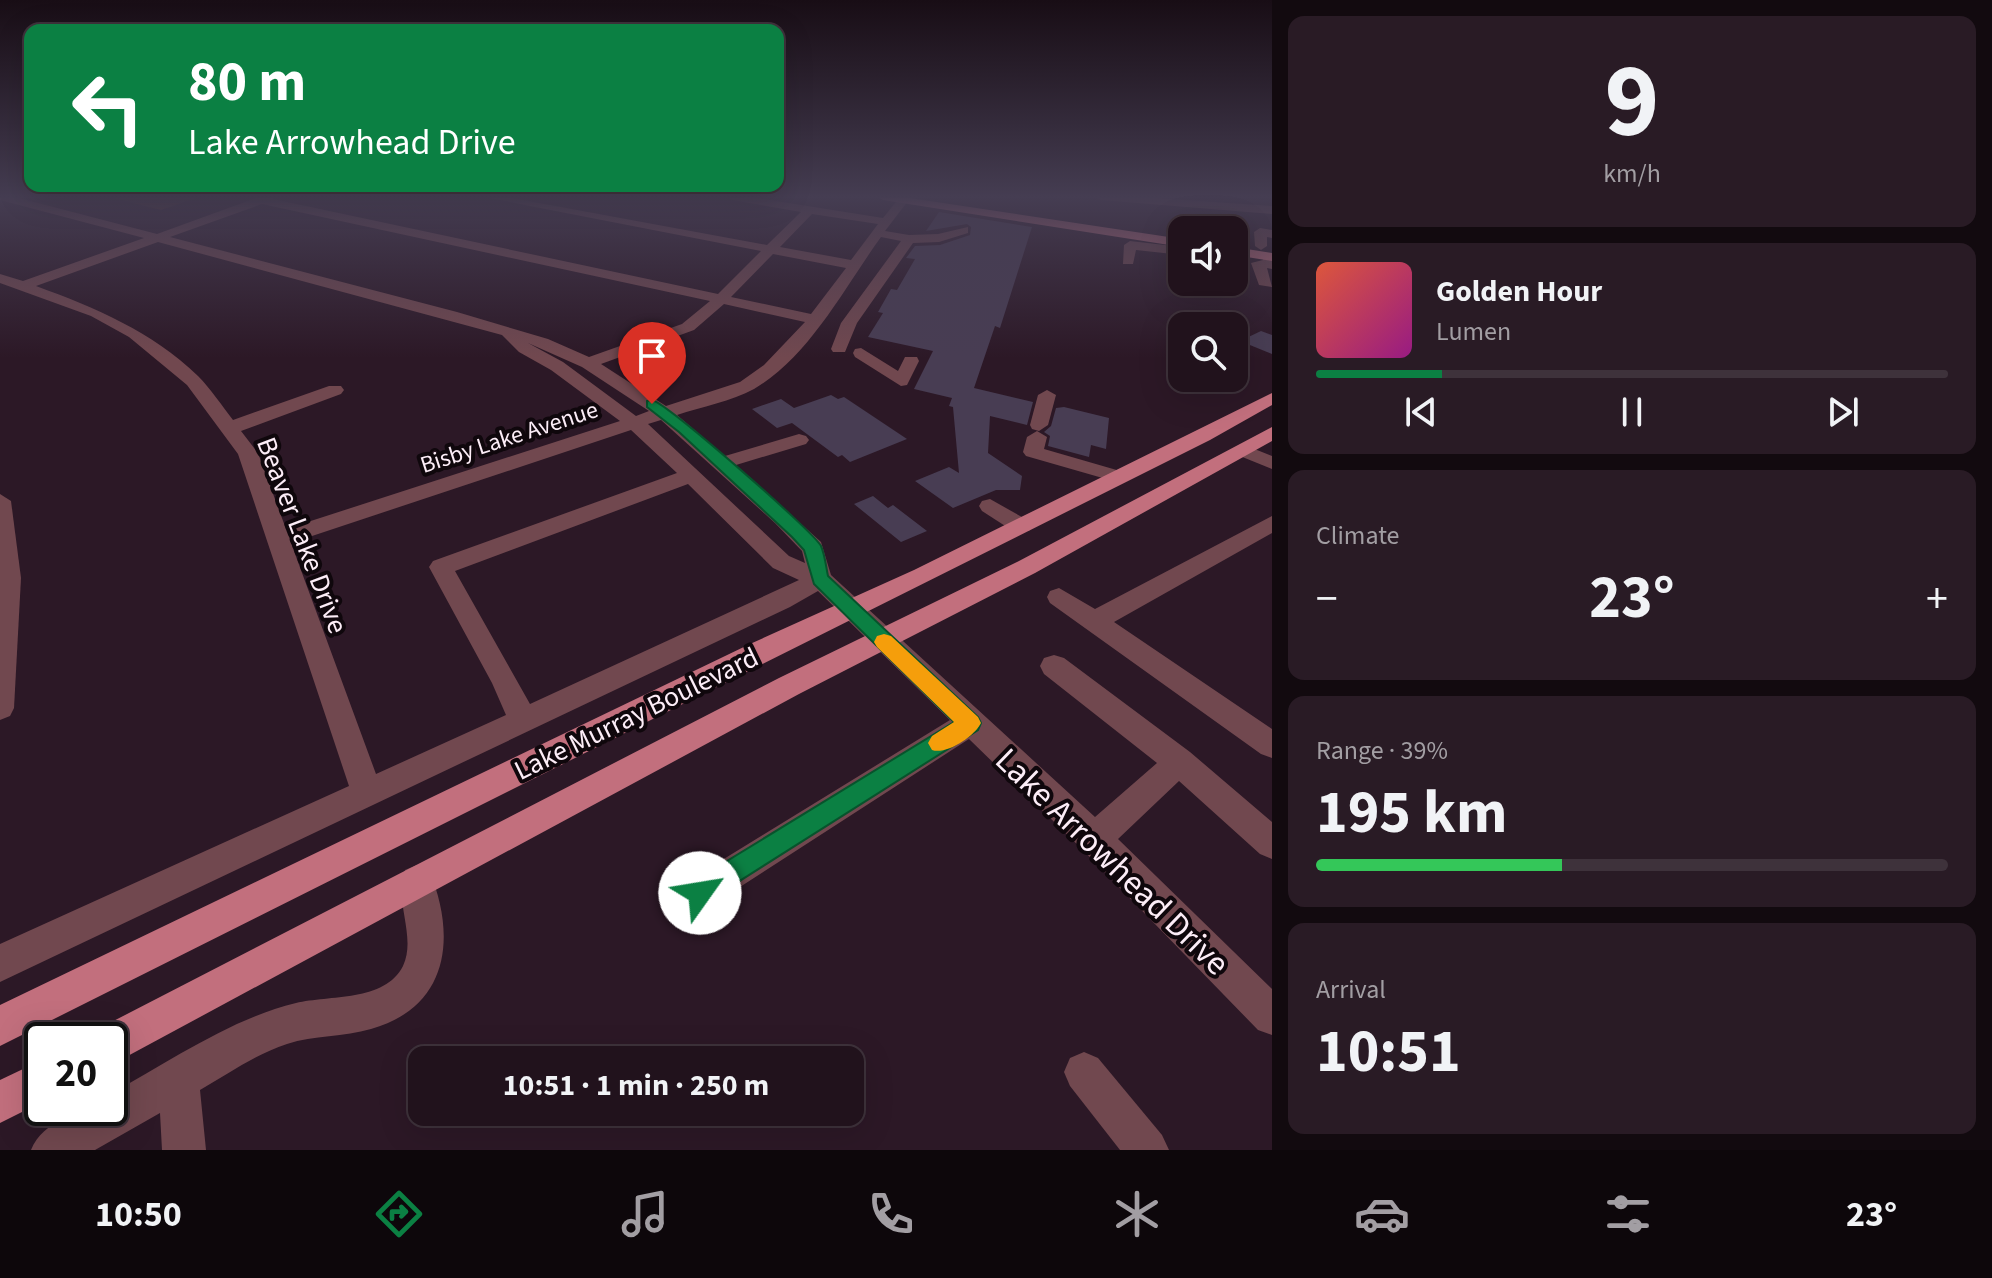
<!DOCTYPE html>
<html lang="en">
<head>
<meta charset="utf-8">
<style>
	:root { --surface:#21121c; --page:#291b25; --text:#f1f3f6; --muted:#a29ea3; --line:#3e323b; --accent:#0b8043 }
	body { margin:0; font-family:"Source Sans 3",sans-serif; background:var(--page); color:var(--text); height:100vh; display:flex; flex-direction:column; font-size:30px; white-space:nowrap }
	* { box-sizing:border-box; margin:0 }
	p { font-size:26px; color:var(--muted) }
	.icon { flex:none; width:44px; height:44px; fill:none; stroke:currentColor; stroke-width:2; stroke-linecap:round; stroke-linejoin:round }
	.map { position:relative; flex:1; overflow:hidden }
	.panel { display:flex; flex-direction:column; gap:16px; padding:16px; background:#120a0f; width:720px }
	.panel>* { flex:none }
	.guide { position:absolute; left:24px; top:24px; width:760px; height:168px; border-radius:16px; box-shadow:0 8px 32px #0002,0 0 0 2px var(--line); background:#0b8043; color:#fff; overflow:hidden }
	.buttons { position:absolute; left:1168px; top:216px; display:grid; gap:16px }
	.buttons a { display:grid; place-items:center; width:80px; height:80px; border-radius:16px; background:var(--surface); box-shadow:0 8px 32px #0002,0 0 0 2px var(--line); font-size:40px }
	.speed { position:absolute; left:24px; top:1022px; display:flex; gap:16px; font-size:40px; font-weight:700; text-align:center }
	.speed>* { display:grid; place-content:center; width:104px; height:104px; border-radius:50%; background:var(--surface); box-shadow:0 8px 32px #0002,0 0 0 2px var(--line); line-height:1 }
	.speed .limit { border:4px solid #111; border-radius:12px; background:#fff; color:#111 }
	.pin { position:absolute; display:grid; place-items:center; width:68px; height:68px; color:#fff; margin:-82px -34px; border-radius:50% 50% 50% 0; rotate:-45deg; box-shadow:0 0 8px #0007 }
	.pin .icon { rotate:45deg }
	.me { position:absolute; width:88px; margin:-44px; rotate:58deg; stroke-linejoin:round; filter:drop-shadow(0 0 6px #0008) }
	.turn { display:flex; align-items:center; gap:28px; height:168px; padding:0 32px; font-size:36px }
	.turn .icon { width:104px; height:104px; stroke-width:2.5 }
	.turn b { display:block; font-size:56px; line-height:68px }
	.big { font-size:60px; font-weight:700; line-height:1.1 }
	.panel .card { flex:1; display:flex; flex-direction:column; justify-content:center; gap:12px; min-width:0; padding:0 28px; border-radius:16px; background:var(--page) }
	.panel .dial { align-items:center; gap:0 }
	.dial b { font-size:104px; line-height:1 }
	.song { display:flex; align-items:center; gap:24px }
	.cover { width:96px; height:96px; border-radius:12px; background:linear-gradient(135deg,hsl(10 70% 55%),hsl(310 70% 35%)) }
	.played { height:8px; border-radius:4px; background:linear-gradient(90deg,var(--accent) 20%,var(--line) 20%) }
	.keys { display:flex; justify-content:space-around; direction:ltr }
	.heat { display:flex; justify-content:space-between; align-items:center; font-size:44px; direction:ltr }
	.charge { height:12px; border-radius:6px; background:linear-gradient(90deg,#34c759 39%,var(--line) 0) }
	.trip { position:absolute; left:408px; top:1046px; width:456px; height:80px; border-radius:16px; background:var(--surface); box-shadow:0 8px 32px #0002,0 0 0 2px var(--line); font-weight:700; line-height:80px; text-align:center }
	.menu { display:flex; height:128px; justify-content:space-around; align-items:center; background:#0d070b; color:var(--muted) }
	.menu .icon { width:56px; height:56px }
	.menu .current { color:var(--accent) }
	.menu b { font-size:36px; color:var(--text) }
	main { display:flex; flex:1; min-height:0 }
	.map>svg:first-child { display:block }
	.green { fill:#573326 }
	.building { fill:#483d53 }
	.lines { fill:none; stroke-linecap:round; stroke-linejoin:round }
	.minor { fill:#71484f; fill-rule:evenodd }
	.major { fill:#c26f7d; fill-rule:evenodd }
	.route { fill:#0b8043; stroke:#07532c; stroke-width:2 }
	.slow { fill:#f59e0b }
	.labels { text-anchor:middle; stroke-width:8; stroke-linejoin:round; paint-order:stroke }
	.far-street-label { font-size:24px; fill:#fcedf7; stroke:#0f070c }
	.street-label { font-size:28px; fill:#fcedf7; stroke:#0f070c }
	.near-street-label { font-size:34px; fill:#fcedf7; stroke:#0f070c }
</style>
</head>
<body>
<main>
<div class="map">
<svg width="1272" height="1150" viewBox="0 0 1272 1150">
	<rect width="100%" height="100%" fill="#2c1826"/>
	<polygon class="green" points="109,197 199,197 161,210"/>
	<g class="building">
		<polygon points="939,212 1032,227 1000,328 995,326 974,388 1033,402 1027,425 990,416 988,453 1022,476 1020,490 996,490 953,508 915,481 949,467 959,473 953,407 949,406 952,398 914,389 933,351 868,337 883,313 878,312 891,289 897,290 915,259 906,258 915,246 940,245 970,235 971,227 967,224 926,231"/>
		<polygon points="1261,331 1272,335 1272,354 1240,341"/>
		<polygon points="831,395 838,399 844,397 907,439 850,462 842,455 838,457 792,423 777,428 752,409 781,399 794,408"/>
		<polygon points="1064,407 1109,418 1106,449 1091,445 1089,457 1048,446 1050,436 1044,432 1051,426 1056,408"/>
		<polygon points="873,496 888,508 893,505 927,531 901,542 854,504"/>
	</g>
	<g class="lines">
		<g class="minor">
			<path d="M0,197H15L157,234L259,197H274L273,199L718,294L761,251L484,197H506L767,245L801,212L732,200L727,197H751L883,218L900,197H911L885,231L909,235L938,234L968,227V233L939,242L913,243L857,323L845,352H833L831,349L841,323L901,241L881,237C844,288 810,356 754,389C732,401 701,407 677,415L725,456L799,434L806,436L809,440L806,444L736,465L821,542L831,575L1095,817L1157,763L1044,674L1040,666L1044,658L1054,655L1064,658L1190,752L1272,822V859L1260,854L1179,781L1118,839L1272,989V1035L1258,1030L1083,850L969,739L712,905L700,910L688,905L683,893L688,881L950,720L818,591L790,607L0,982V944L349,786L238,454L187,385L129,337L91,316L0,283V274L23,281L144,238L0,200ZM262,204L710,301L682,324L589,357L548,339L457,312L170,237ZM812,214L878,224L851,260L780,247ZM158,242L502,335L519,352L551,370L620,421L286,529L258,453L241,431L341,394L344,390L341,386H329L233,420C222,406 211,389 198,376C151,331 96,308 36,286ZM773,254L846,268L811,314L731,297ZM724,304L805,322L764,365L740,382L666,406L601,364L694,330ZM528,343L582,367L649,411L636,416L563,362ZM661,420L775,523L802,551L805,563L789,556L648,424ZM631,430L677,473L433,561L429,567L492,683L506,715L376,774L291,543ZM688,484L773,568L799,580L530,704L455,571Z"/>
			<polygon points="1095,197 1141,197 1272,206 1272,214 1101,200"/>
			<polygon points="1260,228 1272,230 1272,238 1267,237 1267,246 1261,250 1255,246 1254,232"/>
			<polygon points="1130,241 1182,247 1182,255 1136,250 1133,264 1123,264 1124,245"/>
			<polygon points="1264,253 1272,253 1272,269 1267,268 1272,287 1259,285 1251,263 1263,260"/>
			<polygon points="861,348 898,371 905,357 917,357 919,361 907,385 901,386 855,357 853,353 855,349"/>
			<polygon points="1047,390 1056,395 1048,425 1039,431 1032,429 1030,425 1038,395"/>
			<polygon points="1037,431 1047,437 1044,449 1127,473 1130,477 1120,483 1026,456 1023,452 1027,437"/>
			<polygon points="1242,444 1272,456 1272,469 1235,454 1232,450"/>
			<polygon points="0,494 11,501 21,578 14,708 10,716 0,720"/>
			<polygon points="990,499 1029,521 1032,526 1029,531 1013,531 982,511 979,506 982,501"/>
			<polygon points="1272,516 1272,533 1114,622 1272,729 1272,758 1261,754 1050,603 1047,597 1050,591 1059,588 1095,609"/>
			<path d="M417,865L429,870C457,937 449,1007 371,1029C344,1037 314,1035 287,1044C256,1054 228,1074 200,1090L206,1150H162L160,1113L95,1150H31C43,1121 81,1108 110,1108V1094C169,1062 230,1019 296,1003C329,995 385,1002 403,966C417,936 393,900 405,870Z"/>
			<polygon points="1084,1052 1098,1058 1162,1135 1169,1150 1120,1150 1070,1086 1064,1072 1070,1058"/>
		</g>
		<g class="major">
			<polygon points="878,197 903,197 1182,239 1182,247 883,200"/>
			<polygon points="1234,247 1272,253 1272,261 1234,255"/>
			<polygon points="1272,393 1272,405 1210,440 0,1046 0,1005 750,644 914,570"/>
			<polygon points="1272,427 1272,441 1035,573 799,694 124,1058 110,1064 110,1040 92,1040 96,1030 779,678 1019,561"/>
			<polygon points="42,1060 42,1102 0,1123 0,1080"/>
		</g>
	</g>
	<linearGradient id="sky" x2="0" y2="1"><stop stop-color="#180d15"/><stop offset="0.55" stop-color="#453d52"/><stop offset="1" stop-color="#453d52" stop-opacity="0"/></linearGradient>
	<rect width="1272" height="358" fill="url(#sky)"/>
	<path class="route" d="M652,400C669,405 812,530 821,546C825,555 826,567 828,576L978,717L981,723L978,730L700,906L691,902L687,893L691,883L954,722L814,584L804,550L792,537L679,432L647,407V401Z"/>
	<path class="slow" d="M884,634L891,636L978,717L981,723C974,737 946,755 932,750L928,743L932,736L954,722L877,647L874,642L877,636Z"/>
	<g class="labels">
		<g class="far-street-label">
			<text transform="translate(509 437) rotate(-18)" y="8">Bisby Lake Avenue</text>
		</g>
		<g class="street-label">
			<text transform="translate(303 535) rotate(69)" y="10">Beaver Lake Drive</text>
			<text transform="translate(636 713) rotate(-26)" y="10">Lake Murray Boulevard</text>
		</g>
		<g class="near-street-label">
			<text transform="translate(1113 861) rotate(44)" y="12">Lake Arrowhead Drive</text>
		</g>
	</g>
</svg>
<div class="buttons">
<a><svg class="icon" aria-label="sound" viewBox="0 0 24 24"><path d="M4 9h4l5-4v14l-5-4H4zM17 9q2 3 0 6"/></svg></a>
<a><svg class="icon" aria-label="search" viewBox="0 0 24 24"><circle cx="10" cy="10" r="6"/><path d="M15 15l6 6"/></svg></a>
</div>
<div class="speed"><div class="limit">20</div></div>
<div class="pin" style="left:652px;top:404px;background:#d93025"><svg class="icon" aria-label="arrive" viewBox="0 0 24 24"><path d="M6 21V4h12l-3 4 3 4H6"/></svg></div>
<svg class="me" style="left:700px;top:893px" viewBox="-20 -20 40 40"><circle r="19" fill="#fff"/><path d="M0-13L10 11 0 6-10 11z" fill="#0b8043"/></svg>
<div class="trip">10:51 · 1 min · 250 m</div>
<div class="guide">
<div class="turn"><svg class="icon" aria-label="left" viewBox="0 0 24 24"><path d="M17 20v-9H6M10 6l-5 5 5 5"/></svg><div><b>80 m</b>Lake Arrowhead Drive</div></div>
</div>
</div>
<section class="panel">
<div class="card dial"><b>9</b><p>km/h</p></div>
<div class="card">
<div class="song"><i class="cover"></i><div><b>Golden Hour</b><p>Lumen</p></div></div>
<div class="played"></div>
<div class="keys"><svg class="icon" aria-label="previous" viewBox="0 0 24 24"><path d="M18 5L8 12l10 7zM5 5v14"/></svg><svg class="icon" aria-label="pause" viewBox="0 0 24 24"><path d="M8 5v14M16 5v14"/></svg><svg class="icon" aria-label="next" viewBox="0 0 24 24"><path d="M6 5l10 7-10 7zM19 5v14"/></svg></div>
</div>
<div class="card"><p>Climate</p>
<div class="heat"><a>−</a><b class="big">23°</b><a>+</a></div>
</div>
<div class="card"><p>Range · 39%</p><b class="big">195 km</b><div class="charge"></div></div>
<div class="card"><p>Arrival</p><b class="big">10:51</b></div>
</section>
</main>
<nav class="menu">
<b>10:50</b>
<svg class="icon current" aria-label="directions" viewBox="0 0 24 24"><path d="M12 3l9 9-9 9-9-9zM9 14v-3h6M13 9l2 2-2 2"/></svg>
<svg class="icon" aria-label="music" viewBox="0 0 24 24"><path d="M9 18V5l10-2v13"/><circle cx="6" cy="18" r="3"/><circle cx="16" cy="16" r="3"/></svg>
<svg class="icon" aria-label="phone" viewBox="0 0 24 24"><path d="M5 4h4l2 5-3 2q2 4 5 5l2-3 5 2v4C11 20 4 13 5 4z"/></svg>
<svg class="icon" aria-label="climate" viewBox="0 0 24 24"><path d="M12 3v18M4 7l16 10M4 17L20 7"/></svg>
<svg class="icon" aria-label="car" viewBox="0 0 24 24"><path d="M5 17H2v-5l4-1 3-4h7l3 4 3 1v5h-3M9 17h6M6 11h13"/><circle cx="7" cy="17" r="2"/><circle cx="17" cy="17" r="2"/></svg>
<svg class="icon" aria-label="filters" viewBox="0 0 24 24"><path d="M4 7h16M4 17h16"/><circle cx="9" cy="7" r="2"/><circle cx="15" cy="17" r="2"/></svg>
<b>23°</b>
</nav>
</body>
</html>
